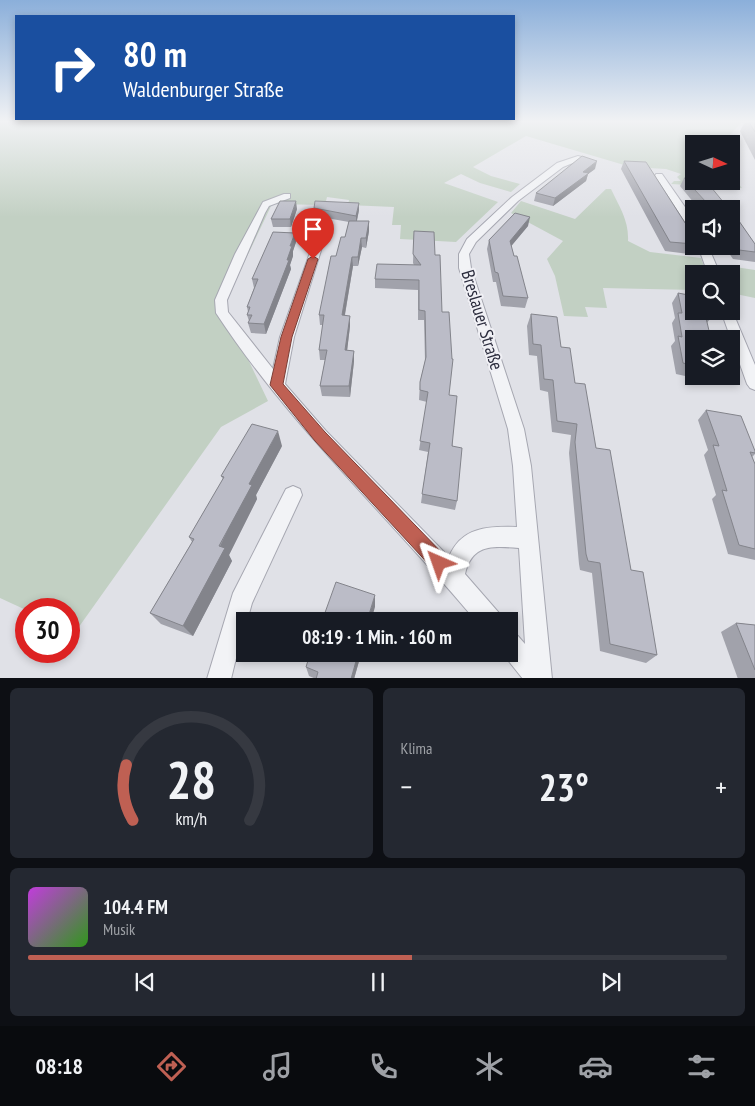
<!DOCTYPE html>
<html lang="de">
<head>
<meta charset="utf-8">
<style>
	:root { --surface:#171b24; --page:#242831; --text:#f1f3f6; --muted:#9ea1a6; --line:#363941; --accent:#bf6053 }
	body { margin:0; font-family:"PT Sans Narrow",sans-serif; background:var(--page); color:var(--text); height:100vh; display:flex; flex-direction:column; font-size:19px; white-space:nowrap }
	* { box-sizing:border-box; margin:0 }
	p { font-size:16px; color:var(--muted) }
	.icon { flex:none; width:28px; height:28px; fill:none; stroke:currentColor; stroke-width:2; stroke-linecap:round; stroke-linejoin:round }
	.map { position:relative; height:678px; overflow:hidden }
	.side { display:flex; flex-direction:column; gap:10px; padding:10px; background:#0d0f14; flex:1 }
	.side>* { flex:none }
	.hud { position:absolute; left:15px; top:15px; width:500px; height:105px; border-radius:0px; box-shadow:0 2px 8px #0003; background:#1a4fa0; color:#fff; overflow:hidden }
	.needle { width:32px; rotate:94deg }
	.controls { position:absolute; left:685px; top:135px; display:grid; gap:10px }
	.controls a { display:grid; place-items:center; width:55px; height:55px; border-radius:0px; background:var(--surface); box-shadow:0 2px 8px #0003; font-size:25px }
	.speed { position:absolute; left:15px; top:598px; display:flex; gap:10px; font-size:25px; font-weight:700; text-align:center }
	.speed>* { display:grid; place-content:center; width:65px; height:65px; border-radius:50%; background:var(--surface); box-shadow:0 2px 8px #0003; line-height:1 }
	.speed .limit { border:8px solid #d22; background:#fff; color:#111 }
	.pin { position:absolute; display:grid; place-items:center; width:42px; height:42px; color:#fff; margin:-51px -21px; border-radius:50% 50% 50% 0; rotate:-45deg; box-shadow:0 0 5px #0007 }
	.pin .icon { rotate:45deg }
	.me { position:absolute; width:55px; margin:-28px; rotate:317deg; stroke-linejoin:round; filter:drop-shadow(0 0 4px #0008) }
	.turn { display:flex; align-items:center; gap:18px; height:105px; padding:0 25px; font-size:22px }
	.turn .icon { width:65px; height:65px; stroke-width:2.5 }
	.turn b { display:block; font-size:35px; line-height:42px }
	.big { font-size:38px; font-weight:700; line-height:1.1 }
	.side .tile { flex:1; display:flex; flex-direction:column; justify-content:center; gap:8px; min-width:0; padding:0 18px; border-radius:8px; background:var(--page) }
	.side .dial { align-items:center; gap:0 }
	.dial svg { height:130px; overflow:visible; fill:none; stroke:var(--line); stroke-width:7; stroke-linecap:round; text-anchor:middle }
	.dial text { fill:var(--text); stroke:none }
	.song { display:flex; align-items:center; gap:15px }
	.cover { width:60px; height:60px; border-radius:8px; background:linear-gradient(135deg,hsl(290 70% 55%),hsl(110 70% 35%)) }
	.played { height:5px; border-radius:2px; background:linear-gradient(90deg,var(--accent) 55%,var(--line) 55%) }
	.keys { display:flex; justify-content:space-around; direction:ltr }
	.heat { display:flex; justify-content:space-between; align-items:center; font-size:28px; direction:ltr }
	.side .tiles { flex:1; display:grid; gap:10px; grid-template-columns:1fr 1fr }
	.tile:last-child { grid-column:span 2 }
	.trip { position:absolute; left:236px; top:612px; width:282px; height:50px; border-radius:0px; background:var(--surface); box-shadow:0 2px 8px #0003; font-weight:700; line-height:50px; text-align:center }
	.menu { display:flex; height:80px; justify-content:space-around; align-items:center; background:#090b0e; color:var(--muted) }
	.menu .icon { width:35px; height:35px }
	.menu .on { color:var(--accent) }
	.menu b { font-size:22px; color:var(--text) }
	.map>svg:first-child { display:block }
	.green { fill:#c2d0c3 }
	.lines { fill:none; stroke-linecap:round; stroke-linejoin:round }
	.minor-casing { stroke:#a6a7b1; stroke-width:2 }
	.minor { fill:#f2f3f6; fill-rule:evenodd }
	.wall { fill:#a1a2ab }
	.shaded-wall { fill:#83848b }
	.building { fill:#bbbcc7; stroke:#83848b }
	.route { fill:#bf6053; stroke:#7c3e36 }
	.labels { text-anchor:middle; stroke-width:4; stroke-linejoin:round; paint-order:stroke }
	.street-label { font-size:18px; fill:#2b2c3d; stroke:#f0f0f5 }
</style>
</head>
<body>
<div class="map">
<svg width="755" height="679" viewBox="0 0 755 679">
	<rect width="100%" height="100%" fill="#e0e1e7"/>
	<g class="green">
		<polygon points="0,122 742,122 721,144 694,144 694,181 731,181 731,174 742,188 671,184 674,181 681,181 677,177 681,174 666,169 631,167 526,136 473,167 491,176 520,184 511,192 480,183 461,174 444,183 498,202 456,242 400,239 401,225 392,225 394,207 348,205 349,200 327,197 325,205 272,204 223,307 268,401 221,427 76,631 69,628 69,609 26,610 0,598"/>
		<path d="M606,189H611C620,208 629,221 628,241L650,252L701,258L707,274H694V290L603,288L607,308L585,307L588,317L564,316L555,276L547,259L563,241L511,213L521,201L575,219Z"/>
		<polygon points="722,265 755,270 755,298 731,293 731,274 724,274"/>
	</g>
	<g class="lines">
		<defs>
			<g id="minor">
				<path d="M578,156L585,158L563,167L518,201L476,242L469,254L471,268L524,429L531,466L552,679H523L503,654H510V632L518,636L525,644L519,548C492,546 472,544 465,574L499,613L502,621H476C390,518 290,426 216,313L215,300L235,254L263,202L284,194H290V198L269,206L265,213L227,300L228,312L273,369L280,337L313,244L318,241L322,242L323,244L294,337L285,384L326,431L449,557C461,527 488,526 517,527L513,466L508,429L459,268V254L467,239L512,197L557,163Z"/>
				<polygon points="656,174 662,174 694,220 694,231 689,228 655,176"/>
				<polygon points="698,246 708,246 720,274 708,274"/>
				<polygon points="731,308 755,365 755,390 750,388 747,384 721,311 731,311"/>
				<polygon points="293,486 300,489 302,495 252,603 247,621 245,621 231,679 207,679 233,593 286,489"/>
			</g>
		</defs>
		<use href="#minor" class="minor-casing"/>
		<use href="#minor" class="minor"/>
	</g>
	<g class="wall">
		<polygon points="745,122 755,122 755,160 740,131"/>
		<polygon points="624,161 689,229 687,232 694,244 689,254 665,251 621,169"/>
		<polygon points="595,169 588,174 586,181 553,206 534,201 536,193"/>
		<polygon points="684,178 729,209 699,209 680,186"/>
		<polygon points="359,203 359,210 357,221 369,221 369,231 366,248 362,247 358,266 353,266 345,315 350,326 347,350 354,351 354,361 350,397 322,396 320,386 325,360 320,360 319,350 323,325 320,325 319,315 336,256 345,237 349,222 315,216 314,208"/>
		<polygon points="297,209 291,227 273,227 271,219"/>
		<polygon points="731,211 755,244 755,262 733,259 724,246 731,246"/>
		<polygon points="528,226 511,246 528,298 525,308 501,306 496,282 493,282 487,249 489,240"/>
		<polygon points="414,231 435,255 442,312 457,501 455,510 421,503 428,452 419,450 427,402 419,400 420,382 425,361 424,320 418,320 418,290 375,288 375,279 414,265 413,263"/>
		<polygon points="296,242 293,251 293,256 290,265 291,269 266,334 251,333 248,323 249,321 247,315 248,312 247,307 254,288 252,279"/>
		<polygon points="678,293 710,319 694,339 694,376 712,376 708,381 676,374 671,346 675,341 672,323 675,318 672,303"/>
		<polygon points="531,314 561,347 575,383 596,448 631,570 657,655 646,663 600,651 592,573 580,570 579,564 569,453 571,435 552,432 548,392 540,390 537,356 529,355 527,326"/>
		<polygon points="706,410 755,451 755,454 752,457 755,464 755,560 728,554 712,499 716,495 704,455 708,450 698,420"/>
		<polygon points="282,446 256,495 257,499 229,555 232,561 193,636 161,624 150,613 192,542 189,537 223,479 221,476"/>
		<polygon points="736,623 755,625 755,679 738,679 721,632"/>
		<polygon points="361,654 354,679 316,679 309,676 306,667"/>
	</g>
	<g class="shaded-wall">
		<polygon points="597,161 595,169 588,174 586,181 553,206 555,198 583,172"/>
		<polygon points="296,201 297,209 291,227 290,219"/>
		<polygon points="359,203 359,210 356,224 356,216"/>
		<polygon points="530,217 528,226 508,250 510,241"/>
		<polygon points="369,221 369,231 366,248 366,238"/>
		<polygon points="295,233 296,242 293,251 293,256 290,265 291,269 266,334 264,324 287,260 290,246"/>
		<polygon points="361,238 362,247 358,266 358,257"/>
		<polygon points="352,257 353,266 343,325 342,315"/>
		<polygon points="350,316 350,326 346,360 345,350"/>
		<polygon points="354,351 354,361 350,397 349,386"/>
		<polygon points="278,431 282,446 256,495 257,499 229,555 232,561 193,636 183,626 249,484"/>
		<polygon points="375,595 375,607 371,621 367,621"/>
		<polygon points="358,654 361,654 354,679 351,679"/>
	</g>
	<g class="building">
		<polygon points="749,122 755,122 755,132"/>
		<polygon points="582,156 597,161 583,172 589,173 555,198 536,193"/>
		<polygon points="624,161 646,162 689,229 686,229 694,244 670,242"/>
		<polygon points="684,178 694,178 694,181 706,181 729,209 710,209 706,202"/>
		<polygon points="280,201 296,201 290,219 271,219"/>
		<polygon points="315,201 359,203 356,216 314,208"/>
		<polygon points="731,211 739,221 755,244 755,252 739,250 731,239"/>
		<polygon points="515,213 530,217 510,241 514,256 517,256 528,298 503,296 498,273 495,272 489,240"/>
		<polygon points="349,221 369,221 366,238 361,238 358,257 352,257 342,315 350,316 345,350 354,351 349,386 320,386 327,350 319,350 324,315 319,315 331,256 336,256 341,237 345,237"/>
		<polygon points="414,231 434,232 435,255 440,255 442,312 449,312 452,359 453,359 449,395 457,396 452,446 462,448 457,501 422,494 430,443 420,441 428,392 420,390 420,382 426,357 425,311 419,310 419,280 375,279 377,264 421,265 413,254"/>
		<polygon points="273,232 295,233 290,246 292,246 287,260 289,260 264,324 248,323 252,315 247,315 250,307 247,307 258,279 252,279"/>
		<polygon points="678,293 694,296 694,311 708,311 710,319 706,318 711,339 694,339 694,366 683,363 678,336 682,337 678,313 682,313"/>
		<polygon points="531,314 557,317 561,347 570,348 575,383 585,384 596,448 610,450 631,570 643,572 657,655 610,644 600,563 588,561 586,554 575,442 577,424 557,421 553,380 544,379 541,345 533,344"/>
		<polygon points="706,410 741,416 755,451 755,453 750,452 755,464 755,549 739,545 722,490 727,491 713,445 719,446"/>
		<polygon points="252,424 278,431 249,484 252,485 219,546 225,548 183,626 150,613 194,539 189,537 224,477 221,476"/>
		<polygon points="336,582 375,595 367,621 322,621"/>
		<polygon points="736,623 755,625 755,670"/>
		<polygon points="310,654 358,654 351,679 316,679 318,672 306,667"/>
	</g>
	<linearGradient id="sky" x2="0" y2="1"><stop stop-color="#8bafda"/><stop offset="0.56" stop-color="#f1f2f4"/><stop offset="1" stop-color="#f1f2f4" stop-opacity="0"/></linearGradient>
	<rect width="755" height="217" fill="url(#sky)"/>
	<polygon class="route" points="313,256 318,259 292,337 283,384 325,432 446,557 448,563 446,569 439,571 433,569 315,441 270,385 281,337 308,259"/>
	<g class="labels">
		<g class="street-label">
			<text transform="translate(482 320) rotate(73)" y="6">Breslauer Straße</text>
		</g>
	</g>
</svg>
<div class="controls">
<a><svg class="needle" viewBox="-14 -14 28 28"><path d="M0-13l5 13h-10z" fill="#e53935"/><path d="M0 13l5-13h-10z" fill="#9ea1a6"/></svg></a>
<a><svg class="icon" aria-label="sound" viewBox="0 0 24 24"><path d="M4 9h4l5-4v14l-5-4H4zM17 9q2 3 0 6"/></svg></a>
<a><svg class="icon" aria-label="search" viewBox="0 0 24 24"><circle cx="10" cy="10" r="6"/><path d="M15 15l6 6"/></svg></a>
<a><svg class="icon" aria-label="layers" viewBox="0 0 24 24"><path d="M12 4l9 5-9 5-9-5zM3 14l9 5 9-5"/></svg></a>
</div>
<div class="speed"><div class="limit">30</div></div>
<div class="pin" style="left:313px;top:259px;background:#d93025"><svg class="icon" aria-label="arrive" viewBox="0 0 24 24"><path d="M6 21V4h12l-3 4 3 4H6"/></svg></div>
<svg class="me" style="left:439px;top:563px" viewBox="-20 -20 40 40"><path d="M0-17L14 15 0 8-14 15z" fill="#bf6053" stroke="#fff" stroke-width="4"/></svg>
<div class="trip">08:19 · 1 Min. · 160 m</div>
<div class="hud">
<div class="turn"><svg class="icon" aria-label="right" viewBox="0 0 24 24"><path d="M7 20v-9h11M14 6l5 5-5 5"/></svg><div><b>80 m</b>Waldenburger Straße</div></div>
</div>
</div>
<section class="side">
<div class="tiles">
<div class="tile dial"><svg viewBox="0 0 100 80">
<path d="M14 69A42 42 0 1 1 86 69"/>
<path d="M14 69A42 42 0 0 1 10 35" stroke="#bf6053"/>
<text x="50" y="56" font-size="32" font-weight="700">28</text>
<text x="50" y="72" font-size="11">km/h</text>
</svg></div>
<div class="tile"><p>Klima</p>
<div class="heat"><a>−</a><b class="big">23°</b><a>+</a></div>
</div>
<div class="tile">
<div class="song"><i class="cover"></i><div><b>104.4 FM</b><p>Musik</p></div></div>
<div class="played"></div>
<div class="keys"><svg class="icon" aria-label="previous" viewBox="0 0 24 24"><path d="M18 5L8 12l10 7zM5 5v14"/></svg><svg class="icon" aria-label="pause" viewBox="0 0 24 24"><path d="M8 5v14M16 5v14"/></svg><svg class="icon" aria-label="next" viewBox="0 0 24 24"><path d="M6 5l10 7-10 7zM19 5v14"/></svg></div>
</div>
</div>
</section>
<nav class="menu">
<b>08:18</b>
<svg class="icon on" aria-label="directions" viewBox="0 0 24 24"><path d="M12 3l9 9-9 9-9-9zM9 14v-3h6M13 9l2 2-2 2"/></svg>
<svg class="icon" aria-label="music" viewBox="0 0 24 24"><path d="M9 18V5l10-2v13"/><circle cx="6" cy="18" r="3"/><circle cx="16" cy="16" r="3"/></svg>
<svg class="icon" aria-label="phone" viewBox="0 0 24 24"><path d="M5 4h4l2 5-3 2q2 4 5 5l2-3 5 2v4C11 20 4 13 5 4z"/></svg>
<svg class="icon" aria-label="climate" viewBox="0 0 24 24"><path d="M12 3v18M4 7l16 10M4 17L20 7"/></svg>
<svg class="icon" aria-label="car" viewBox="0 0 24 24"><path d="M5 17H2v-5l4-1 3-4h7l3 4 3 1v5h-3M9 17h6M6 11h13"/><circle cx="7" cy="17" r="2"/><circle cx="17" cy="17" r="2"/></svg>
<svg class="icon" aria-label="filters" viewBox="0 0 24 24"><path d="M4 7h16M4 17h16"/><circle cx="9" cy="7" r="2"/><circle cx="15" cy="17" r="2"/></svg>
</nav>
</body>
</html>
